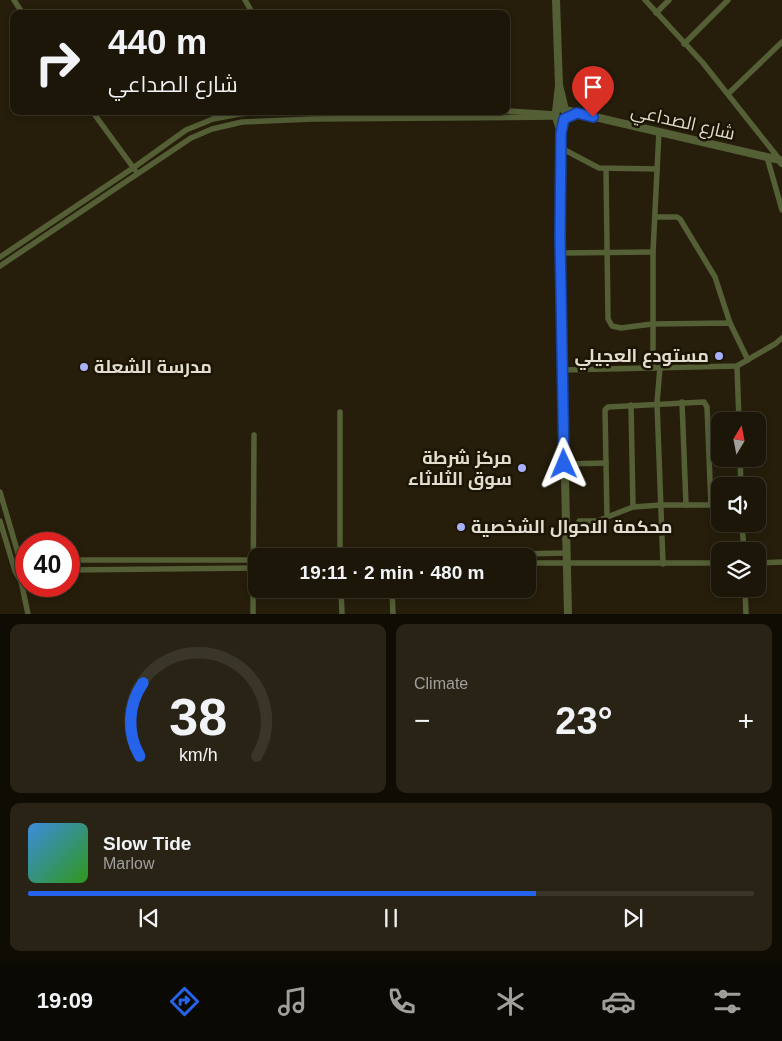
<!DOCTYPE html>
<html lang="en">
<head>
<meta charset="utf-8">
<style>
	:root { --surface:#1c1608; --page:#292316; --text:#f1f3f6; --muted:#a09f9c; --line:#3a3529; --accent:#2563eb }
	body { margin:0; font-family:Helvetica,Cairo,sans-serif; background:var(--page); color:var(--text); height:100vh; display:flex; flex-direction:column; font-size:19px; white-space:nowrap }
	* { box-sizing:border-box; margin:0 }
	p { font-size:16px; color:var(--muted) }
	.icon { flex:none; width:28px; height:28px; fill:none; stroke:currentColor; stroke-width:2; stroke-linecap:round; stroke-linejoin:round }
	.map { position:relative; height:614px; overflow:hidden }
	.drawer { display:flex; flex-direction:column; gap:10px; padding:10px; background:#0f0c04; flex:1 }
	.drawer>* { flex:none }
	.guide { position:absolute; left:10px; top:10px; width:500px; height:105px; border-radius:10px; box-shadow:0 2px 8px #0003,0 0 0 1px var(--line); background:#1c1608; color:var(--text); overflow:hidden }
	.needle { width:32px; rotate:10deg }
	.tools { position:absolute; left:711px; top:412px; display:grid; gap:10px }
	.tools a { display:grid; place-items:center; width:55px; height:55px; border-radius:10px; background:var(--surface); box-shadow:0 2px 8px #0003,0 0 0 1px var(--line); font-size:25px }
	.speed { position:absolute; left:15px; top:532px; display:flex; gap:10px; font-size:25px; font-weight:700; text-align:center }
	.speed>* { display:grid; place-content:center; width:65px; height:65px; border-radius:50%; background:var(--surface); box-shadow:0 2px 8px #0003,0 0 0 1px var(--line); line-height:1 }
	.speed .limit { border:8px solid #d22; background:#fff; color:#111 }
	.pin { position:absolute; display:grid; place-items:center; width:42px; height:42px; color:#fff; margin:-51px -21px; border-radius:50% 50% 50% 0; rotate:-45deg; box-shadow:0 0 5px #0007 }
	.pin .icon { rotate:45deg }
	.me { position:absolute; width:55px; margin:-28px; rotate:359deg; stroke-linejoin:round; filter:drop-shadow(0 0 4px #0008) }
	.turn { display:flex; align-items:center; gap:18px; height:105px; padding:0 15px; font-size:22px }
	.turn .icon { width:65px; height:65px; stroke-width:2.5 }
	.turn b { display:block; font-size:35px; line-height:42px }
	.big { font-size:38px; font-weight:600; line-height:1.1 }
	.drawer .widget { flex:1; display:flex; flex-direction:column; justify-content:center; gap:8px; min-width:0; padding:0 18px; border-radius:10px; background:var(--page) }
	.drawer .dial { align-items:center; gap:0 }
	.dial svg { height:130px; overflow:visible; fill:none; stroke:var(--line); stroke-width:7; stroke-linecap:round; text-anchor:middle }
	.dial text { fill:var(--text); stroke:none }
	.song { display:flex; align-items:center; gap:15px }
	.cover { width:60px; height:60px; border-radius:8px; background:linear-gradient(135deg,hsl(210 70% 55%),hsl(110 70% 35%)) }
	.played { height:5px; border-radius:2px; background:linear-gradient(90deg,var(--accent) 70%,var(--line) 70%) }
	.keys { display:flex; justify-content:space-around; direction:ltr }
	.heat { display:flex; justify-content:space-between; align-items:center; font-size:28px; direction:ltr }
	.drawer .tiles { flex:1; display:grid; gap:10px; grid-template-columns:1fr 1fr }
	.widget:last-child { grid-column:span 2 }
	.trip { position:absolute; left:248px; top:548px; width:288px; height:50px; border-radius:10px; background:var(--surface); box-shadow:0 2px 8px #0003,0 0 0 1px var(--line); font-weight:600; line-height:50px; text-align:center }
	.dock { display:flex; height:80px; justify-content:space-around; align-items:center; background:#0b0903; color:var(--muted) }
	.dock .icon { width:35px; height:35px }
	.dock .active { color:var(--accent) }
	.dock b { font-size:22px; color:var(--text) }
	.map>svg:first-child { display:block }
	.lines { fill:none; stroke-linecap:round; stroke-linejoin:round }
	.minor { stroke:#545f36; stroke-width:5.5 }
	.tertiary { stroke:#545f36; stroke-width:8 }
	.route-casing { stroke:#184099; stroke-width:12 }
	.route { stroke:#2563eb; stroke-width:9 }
	.poi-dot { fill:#a8b0fc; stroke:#1d1503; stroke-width:2 }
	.labels { text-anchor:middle; stroke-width:5; stroke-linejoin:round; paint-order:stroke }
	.street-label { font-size:18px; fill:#e2ddd1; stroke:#1d1503 }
	.poi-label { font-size:18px; font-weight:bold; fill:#e2ddd1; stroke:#1d1503; text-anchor:end }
</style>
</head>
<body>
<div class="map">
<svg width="782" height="614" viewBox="0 0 782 614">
	<rect width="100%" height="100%" fill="#261e0b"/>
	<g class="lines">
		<g class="minor">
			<polyline points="14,0 23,14"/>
			<polyline points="245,0 253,14"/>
			<polyline points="645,0 703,63 780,160"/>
			<polyline points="656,13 669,0"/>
			<polyline points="684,44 728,0"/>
			<polyline points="728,94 782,42"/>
			<polyline points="92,111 135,170"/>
			<polyline points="506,111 555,114"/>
			<polyline points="561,148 599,168 657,169"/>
			<polyline points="767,157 782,210"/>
			<polyline points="606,169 608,319 612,326 621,328 652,324 730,323 748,360"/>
			<polyline points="655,217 677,217 680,219 715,277 730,323"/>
			<polyline points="560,253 653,252"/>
			<polyline points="0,257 133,168 186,130 213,119 239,114 266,111"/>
			<polyline points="0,266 191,138 212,129 242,122 313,119 556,117"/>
			<polyline points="737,366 739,421"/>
			<polyline points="660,367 657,403 663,564"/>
			<polyline points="653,368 653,252 659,131"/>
			<polyline points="562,370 737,366 775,344 782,338"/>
			<polyline points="682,402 686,505"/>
			<polyline points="631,405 633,507"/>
			<polyline points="340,412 340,556"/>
			<polyline points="740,459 741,486"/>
			<polyline points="564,464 606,463"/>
			<polyline points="0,492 20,560 22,570 21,581 28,614"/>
			<polyline points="0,521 15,571 21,581"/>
			<polyline points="742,524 744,551"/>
			<polyline points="565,540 576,531 579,521 597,521 633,507 661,505 711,505 707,407 704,402 608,407 605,410 607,516"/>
			<polyline points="414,556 565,553"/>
			<polyline points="69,560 256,560"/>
			<polyline points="526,563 720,563"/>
			<polyline points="758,563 782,562"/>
			<polyline points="69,570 256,568"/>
			<polyline points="341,589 342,614"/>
			<polyline points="392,589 393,614"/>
			<polyline points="745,589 746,614"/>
			<polyline points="253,614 254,435"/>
		</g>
		<g class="tertiary">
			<polyline points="559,85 565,110 780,160 782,163"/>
			<polyline points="556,112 559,85 556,0"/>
			<polyline points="555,115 557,119 561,120 577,113"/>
			<polyline points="556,117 561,133 560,253 568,614"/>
			<polyline points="561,132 567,114 563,109"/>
		</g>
	</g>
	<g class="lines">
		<defs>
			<polyline id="route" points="564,464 560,237 561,133 564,119 577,113 593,117"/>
		</defs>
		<use href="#route" class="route-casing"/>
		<use href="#route" class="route"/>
	</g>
	<g class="poi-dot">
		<circle cx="719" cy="356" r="5"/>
		<circle cx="84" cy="367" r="5"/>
		<circle cx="522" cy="468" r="5"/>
		<circle cx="461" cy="527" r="5"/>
	</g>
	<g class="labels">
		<g class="street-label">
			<text transform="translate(683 122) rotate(13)" y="6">شارع الصداعي</text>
		</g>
		<g class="poi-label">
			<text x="709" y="362">مستودع العجيلي</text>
			<text x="94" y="373" text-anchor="start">مدرسة الشعلة</text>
			<text x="512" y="464">مركز شرطة<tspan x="512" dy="21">سوق الثلاثاء</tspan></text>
			<text x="471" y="533" text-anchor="start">محكمة الاحوال الشخصية</text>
		</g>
	</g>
</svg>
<div class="tools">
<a><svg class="needle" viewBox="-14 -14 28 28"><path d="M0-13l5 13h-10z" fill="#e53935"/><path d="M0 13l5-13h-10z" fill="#a09f9c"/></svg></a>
<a><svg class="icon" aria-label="sound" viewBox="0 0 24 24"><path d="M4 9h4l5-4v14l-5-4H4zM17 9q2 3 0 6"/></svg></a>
<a><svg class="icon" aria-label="layers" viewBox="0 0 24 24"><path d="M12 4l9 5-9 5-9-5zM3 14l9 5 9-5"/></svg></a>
</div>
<div class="speed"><div class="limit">40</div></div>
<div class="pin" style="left:593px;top:117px;background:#d93025"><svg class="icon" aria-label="arrive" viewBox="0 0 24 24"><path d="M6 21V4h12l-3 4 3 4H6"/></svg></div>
<svg class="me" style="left:564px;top:464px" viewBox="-20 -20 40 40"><path d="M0-17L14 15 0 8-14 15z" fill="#2563eb" stroke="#fff" stroke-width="4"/></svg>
<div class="trip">19:11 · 2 min · 480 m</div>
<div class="guide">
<div class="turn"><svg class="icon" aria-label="right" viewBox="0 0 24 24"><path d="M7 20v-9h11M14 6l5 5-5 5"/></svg><div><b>440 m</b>شارع الصداعي</div></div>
</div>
</div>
<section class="drawer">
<div class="tiles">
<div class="widget dial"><svg viewBox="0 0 100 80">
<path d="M14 69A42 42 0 1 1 86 69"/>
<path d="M14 69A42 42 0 0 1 16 24" stroke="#2563eb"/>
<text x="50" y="56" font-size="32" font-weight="700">38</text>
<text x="50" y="72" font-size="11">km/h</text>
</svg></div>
<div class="widget"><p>Climate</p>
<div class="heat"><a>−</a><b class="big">23°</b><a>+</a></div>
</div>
<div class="widget">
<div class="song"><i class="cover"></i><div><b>Slow Tide</b><p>Marlow</p></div></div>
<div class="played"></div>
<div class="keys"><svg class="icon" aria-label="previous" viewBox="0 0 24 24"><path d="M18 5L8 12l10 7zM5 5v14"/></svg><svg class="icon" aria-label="pause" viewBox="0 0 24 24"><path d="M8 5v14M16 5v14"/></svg><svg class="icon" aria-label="next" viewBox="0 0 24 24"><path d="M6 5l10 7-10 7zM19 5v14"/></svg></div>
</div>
</div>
</section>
<nav class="dock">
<b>19:09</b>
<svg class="icon active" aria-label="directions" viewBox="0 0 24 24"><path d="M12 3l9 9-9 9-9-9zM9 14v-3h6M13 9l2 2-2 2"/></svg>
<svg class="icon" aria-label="music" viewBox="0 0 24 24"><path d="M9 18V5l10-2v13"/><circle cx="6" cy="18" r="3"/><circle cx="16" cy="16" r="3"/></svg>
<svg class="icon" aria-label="phone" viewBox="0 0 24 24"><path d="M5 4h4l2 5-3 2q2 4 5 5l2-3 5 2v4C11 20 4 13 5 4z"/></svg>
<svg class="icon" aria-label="climate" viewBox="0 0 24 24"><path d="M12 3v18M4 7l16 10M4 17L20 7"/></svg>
<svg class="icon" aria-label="car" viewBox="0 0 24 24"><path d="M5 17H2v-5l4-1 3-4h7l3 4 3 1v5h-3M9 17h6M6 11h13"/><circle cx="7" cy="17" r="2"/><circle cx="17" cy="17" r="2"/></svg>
<svg class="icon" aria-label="filters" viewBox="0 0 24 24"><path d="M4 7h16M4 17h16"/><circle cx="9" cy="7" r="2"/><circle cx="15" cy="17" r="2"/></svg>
</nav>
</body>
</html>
